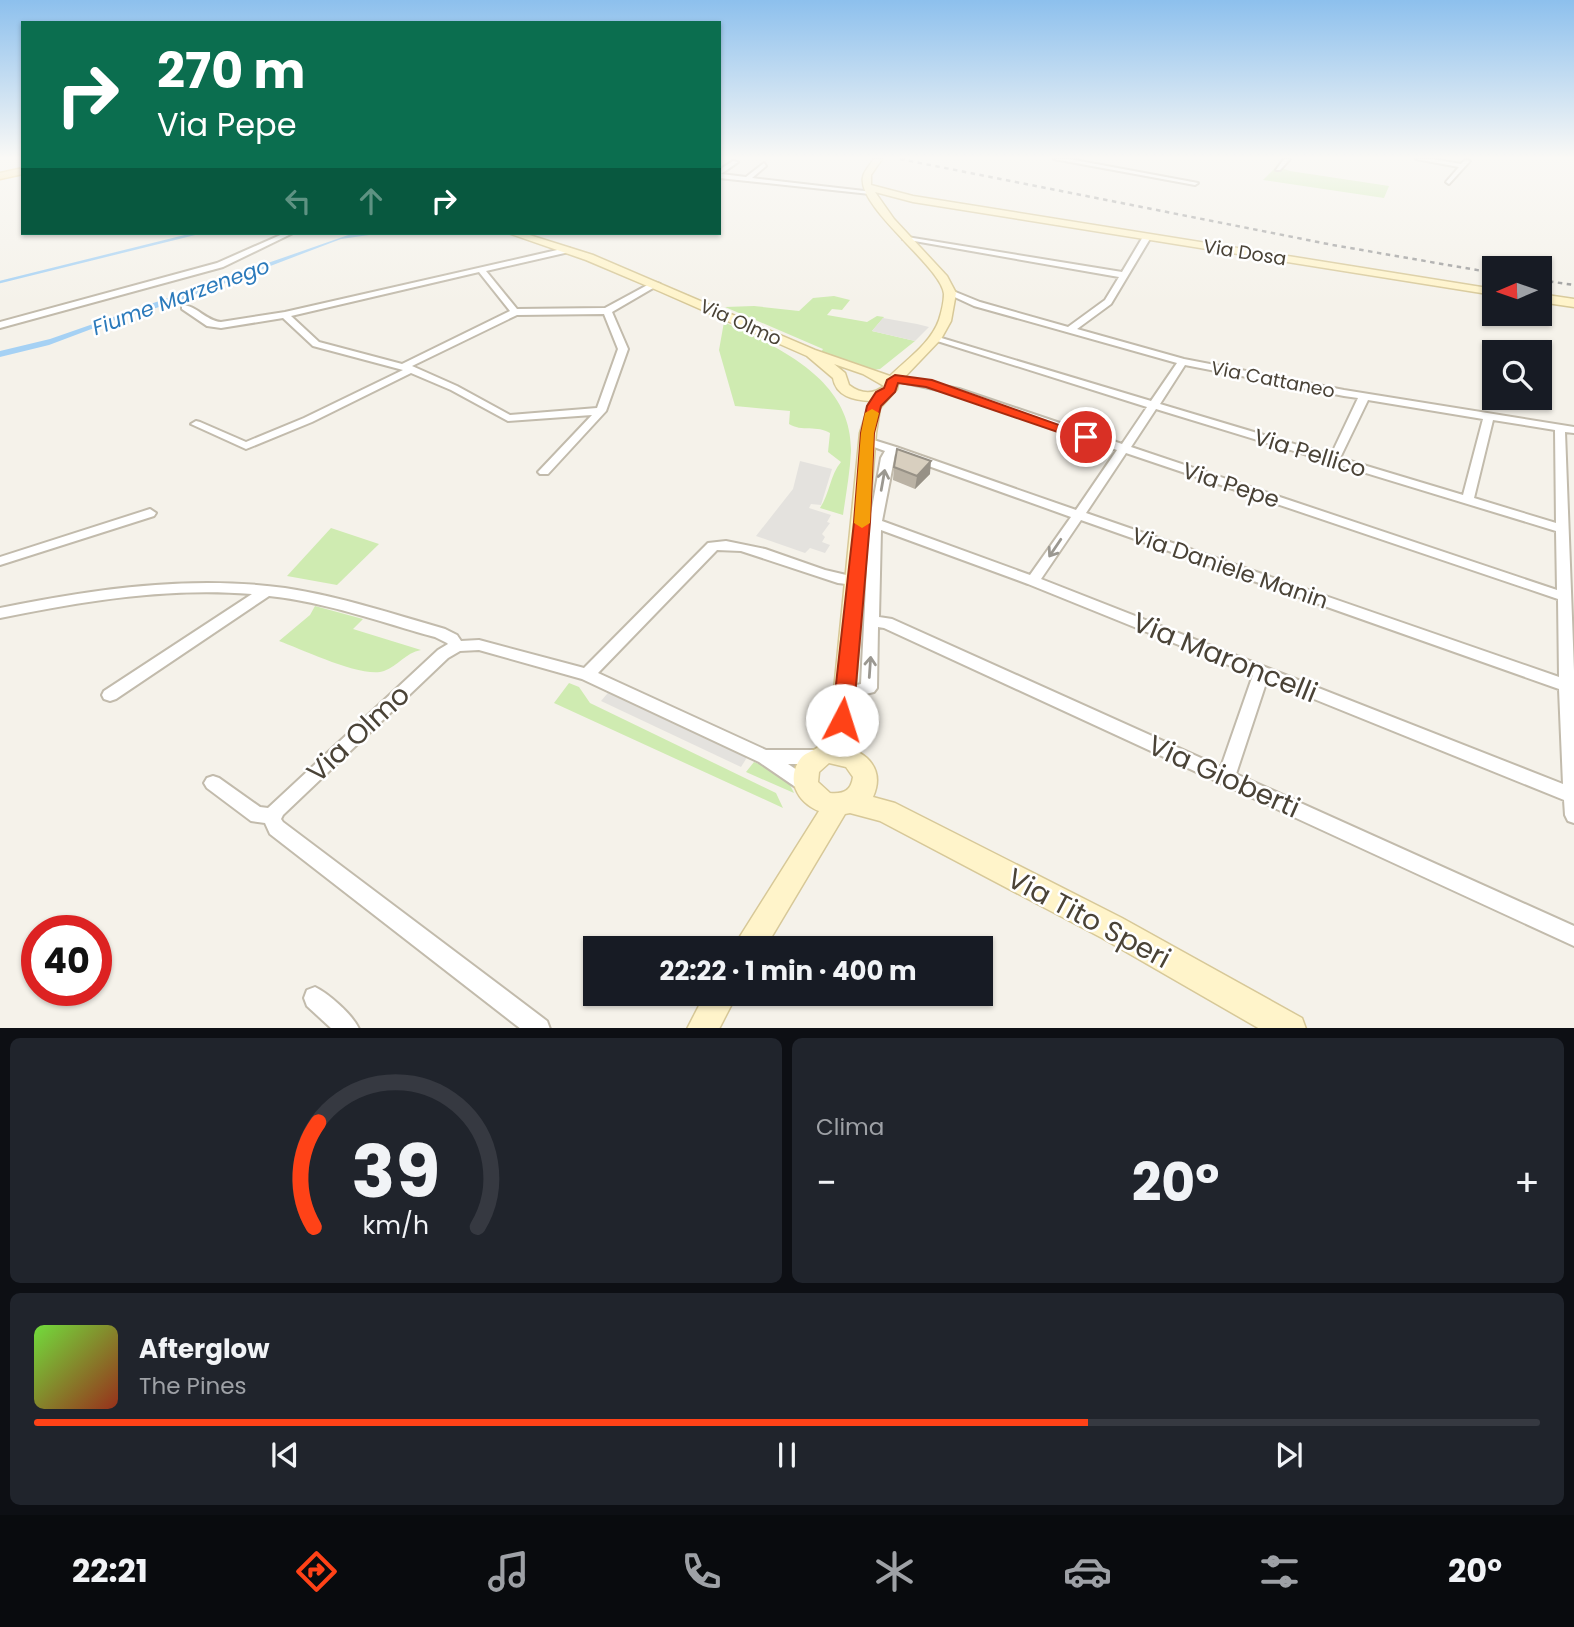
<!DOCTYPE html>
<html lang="it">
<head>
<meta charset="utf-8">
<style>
	:root { --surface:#171b24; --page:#20242c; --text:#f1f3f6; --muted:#9ea1a6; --line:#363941; --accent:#ff4217 }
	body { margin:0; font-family:Poppins,sans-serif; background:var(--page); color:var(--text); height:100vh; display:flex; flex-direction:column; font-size:26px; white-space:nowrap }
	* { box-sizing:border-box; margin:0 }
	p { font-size:23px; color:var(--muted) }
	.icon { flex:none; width:38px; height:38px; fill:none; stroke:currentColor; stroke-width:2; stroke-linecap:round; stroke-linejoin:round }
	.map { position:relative; height:1028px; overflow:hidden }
	.panel { display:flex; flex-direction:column; gap:10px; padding:10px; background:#0d0f14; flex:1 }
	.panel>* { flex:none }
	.banner { position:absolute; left:21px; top:21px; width:700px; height:214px; border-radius:0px; box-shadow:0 2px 5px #0004; background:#0b6e4f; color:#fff; overflow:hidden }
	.needle { width:46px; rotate:268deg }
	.tools { position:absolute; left:1482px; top:256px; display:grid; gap:14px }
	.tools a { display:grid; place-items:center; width:70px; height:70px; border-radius:0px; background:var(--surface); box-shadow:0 2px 5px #0004; font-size:35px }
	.speed { position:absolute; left:21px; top:915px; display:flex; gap:14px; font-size:35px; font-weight:700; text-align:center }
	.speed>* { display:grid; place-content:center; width:91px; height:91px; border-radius:50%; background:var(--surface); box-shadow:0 2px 5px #0004; line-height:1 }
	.speed .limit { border:10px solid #d22; background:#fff; color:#111 }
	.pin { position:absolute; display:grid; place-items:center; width:60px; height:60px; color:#fff; margin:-30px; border:4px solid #fff; border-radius:50%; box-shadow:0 2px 7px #0007 }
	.me { position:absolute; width:77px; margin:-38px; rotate:5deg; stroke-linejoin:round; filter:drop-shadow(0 0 5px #0008) }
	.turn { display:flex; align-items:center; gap:24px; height:147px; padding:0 21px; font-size:32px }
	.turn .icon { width:91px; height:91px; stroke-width:2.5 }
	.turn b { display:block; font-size:49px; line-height:60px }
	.lanes { display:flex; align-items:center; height:66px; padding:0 21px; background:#0003; justify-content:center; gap:35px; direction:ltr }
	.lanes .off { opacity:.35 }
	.big { font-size:52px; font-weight:700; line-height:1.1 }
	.panel .widget { flex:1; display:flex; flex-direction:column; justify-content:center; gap:10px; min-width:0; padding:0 24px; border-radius:10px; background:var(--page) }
	.panel .dial { align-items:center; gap:0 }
	.dial svg { height:182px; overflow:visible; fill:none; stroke:var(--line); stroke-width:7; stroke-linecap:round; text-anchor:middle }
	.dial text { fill:var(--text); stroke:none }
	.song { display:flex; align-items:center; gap:21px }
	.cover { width:84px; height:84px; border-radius:10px; background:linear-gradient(135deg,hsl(100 70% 55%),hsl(10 70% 35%)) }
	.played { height:7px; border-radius:4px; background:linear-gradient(90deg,var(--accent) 70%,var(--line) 70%) }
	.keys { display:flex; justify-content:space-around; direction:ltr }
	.heat { display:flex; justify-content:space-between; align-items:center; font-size:38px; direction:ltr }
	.panel .tiles { flex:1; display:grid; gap:10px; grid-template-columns:1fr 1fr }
	.widget:last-child { grid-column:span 2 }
	.trip { position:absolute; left:583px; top:936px; width:410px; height:70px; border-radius:0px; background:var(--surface); box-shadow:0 2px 5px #0004; font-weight:700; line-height:70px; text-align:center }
	.tabs { display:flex; height:112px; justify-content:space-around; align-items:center; background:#090b0e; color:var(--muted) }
	.tabs .icon { width:49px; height:49px }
	.tabs .on { color:var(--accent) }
	.tabs b { font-size:32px; color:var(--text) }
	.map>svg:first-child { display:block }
	.green { fill:#cfebb1 }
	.parking { fill:#e4e2de }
	.water { fill:#a5d1f4 }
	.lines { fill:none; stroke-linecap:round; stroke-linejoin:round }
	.stream { stroke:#a5d1f4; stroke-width:2.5 }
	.street-casing { stroke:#c2bbac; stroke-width:4 }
	.secondary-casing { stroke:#d7c898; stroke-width:3 }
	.primary-casing { stroke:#e9c564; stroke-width:3 }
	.street { fill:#fff; fill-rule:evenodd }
	.secondary { fill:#fff4ca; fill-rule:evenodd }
	.primary { fill:#ffe599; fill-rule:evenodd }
	.rail { stroke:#999; stroke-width:2.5; stroke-dasharray:4.5 4.5; stroke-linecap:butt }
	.wall { fill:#bab2a4 }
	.shaded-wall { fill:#979186 }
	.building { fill:#d8cfbf; stroke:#979186; stroke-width:2 }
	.oneway { stroke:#9b9891 }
	.route { fill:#ff4217; stroke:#a62b0f; stroke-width:2 }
	.slow { fill:#f59e0b }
	.labels { text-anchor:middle; stroke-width:5; stroke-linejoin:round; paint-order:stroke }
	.far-street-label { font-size:19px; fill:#4a4337; stroke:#fff }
	.far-water-label { font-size:21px; font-style:italic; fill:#2b7abb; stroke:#fff }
	.street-label { font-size:23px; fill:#4a4337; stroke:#fff }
	.near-street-label { font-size:28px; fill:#4a4337; stroke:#fff }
</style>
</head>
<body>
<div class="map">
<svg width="1574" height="1029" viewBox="0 0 1574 1029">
	<rect width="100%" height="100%" fill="#f5f2ea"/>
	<g class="green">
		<polygon points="1282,168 1290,171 1389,186 1384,198 1263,180 1274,169"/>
		<polygon points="834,296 850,300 842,310 832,309 827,315 867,322 877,316 884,317 872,331 915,341 880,369 873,370 821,352 823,349 725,307 754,306 799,311 813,298"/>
		<path d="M724,322C779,348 852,379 851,451C850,472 846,494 843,515L820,508C830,493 830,475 841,462L828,452L830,433C818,425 801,432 789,424L790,411L735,406L719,350Z"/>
		<polygon points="331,528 379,544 337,585 287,576"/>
		<path d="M315,606L363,619L353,629L421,650C405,653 398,666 384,671C363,679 302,649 279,641L310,615Z"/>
		<polygon points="569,683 579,687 590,703 776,793 783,808 554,703"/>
		<path d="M754,762C773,769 786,773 794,793L746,772Z"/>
	</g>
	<g class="parking">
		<polygon points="883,318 917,324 929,327 915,341 872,331"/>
		<polygon points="800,461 832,469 821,505 811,504 809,508 831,515 827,522 830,523 822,534 825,537 822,542 830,545 825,553 810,548 805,553 756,536 793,489"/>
		<polygon points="614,686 751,751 741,767 601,701"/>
	</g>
	<polygon class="water" points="354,233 383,233 341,239 173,303 118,319 49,345 0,357 0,351 50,339"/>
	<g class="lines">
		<polyline class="stream" points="0,282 198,233"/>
		<defs>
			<g id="street">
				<polygon points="1054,159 1069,159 1198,183 1195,185"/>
				<polygon points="1284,159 1290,159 1280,170 1276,170"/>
				<polygon points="1416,159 1432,159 1461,164 1465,160 1470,161 1449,184 1446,182 1459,167"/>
				<polygon points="733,161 738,162 721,174 746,177 764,163 766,166 752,178 873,192 870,194 719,178 719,170"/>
				<polygon points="285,233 293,233 223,267 0,328 0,322 217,263"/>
				<path d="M1144,235L1151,237L1111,304L1077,329L1184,359L1344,390L1574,427V433L1565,432L1574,671V823L1568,821L1565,815L1564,800L1267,680L1236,774L1574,926V946L884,628L878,627L877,688L874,692L845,699L839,697L837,693L839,689L861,684L869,526L858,525L856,522L862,518L870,519L881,458L885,451L863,443L862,441L863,439L867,438L896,447L1076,510L1117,450L952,393L892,380V376L959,389L1122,444L1147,407L931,339L938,337L1151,401L1177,363L974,306L946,293L953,291L980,302L1068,327L1105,300L1119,277L903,239L907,237L1122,272ZM1185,365L1344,396L1358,398L1331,455L1160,404ZM1368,400L1483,419L1463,495L1340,458ZM1156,409L1556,531L1557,590L1131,447ZM1493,420L1555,430L1556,523L1474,498ZM1126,453L1558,599L1559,677L1086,513ZM895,454L1071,517L1030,575L882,521ZM1081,520L1559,689L1563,784L1041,579ZM881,530L1028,584L1253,675L1221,767L892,619L879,617Z"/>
				<path d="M566,248H569V252L486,271L517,309L605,308L653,282L660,284L612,312L628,349L606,411L548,474H540L538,472L592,415L508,421L451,390L411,373L312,422L246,449L191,424L196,421L200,422L246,442L304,418L403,370L313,346L283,318L221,328L207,326L182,309V305C196,305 206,321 221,322L285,312ZM479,272L510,311L402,364L319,342L291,316ZM604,314L618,349L597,408L510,415L457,386L412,366L517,315Z"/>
				<polygon points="150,509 156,513 154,516 0,565 0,557"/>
				<path d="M726,541L765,549L825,570L859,578L861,581L859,584L854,585L838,583L741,551L717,550L598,673L766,750H818L824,752L826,757L824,762L818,764H788L812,780L815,785L812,790L806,792L800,790L759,762L582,679L479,650L460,651L448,658L283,815L281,819L283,822L547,1021L550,1029H521L270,834L265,823L251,821L207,788L204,783L207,778L213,776L219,778L260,807L268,808L438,650L448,644L447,643L435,637C380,622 326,602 269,596L116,699L110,701L104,699L102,695L104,691L252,594C167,587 83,601 0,618V608C94,589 190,575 285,588C339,596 393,614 445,629L457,635L461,641L479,640L584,668L708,543Z"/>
				<path d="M315,987C328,993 353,1015 359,1029H332L307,1006L304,998L307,990Z"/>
			</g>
			<g id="secondary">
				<path d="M874,159H882L871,175V185L913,196L1494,289V295L913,202L875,192L894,219L947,276L956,293L951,321L941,339L898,384L897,389L880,408L876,433L853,720L843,747C868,752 885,770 873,797L895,803L1122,918L1302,1018L1306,1029H1260L1102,938L880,821L850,813L845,814L765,948H735L739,938L819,811C797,802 785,779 801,758C806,752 815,751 819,746C825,740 827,727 831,720L860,433L870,401C853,400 836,396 833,378L807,356L659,291L586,260L508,233H523L593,255L815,350L890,376C906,360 931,343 939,320C941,314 944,301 944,294C942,267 857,208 863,177C864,171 870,165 874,159ZM834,364L863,374L884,386C873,395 861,394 849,385L845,373ZM829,763L846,767L853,777C851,791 844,794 830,793L818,782L819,772Z"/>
				<polygon points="1540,294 1574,299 1574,307 1540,302"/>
				<polygon points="705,994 737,994 719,1029 687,1029"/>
			</g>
			<polygon id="primary" points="23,168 23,174 0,179 0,173"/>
		</defs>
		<use href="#street" class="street-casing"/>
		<use href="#secondary" class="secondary-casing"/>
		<use href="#primary" class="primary-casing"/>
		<use href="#street" class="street"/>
		<use href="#secondary" class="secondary"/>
		<use href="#primary" class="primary"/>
		<g class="rail">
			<polyline points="900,159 1333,245 1494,273"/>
			<polyline points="1540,280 1574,285"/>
		</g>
	</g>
	<polygon class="wall" points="894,467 930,474 915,489 893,480"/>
	<polygon class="shaded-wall" points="931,461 930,474 915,489 917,476"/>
	<polygon class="building" points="897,449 931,461 917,476 894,467"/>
	<defs><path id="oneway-shaft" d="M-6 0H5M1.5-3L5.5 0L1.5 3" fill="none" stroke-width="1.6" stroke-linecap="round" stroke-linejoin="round" transform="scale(1.75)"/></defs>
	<g class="oneway">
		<use href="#oneway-shaft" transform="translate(883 480) rotate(-80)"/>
		<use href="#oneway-shaft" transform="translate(1055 548) rotate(124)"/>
		<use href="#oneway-shaft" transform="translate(870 667) rotate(-86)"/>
	</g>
	<linearGradient id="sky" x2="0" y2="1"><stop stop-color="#8dc0ed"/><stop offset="0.52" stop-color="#faf9f6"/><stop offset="1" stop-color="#faf9f6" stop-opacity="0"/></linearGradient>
	<rect width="1574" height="303" fill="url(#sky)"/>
	<polygon class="route" points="895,375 932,380 1093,437 1081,440 926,387 898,383 895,392 881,406 874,433 870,522 853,720 850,726 835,726 832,720 854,522 861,433 867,406 876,392 884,388 887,380"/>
	<polygon class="slow" points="872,409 879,413 874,433 870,523 862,528 854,523 861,433 865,413"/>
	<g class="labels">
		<g class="far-street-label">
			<text transform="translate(1245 252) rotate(9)" y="7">Via Dosa</text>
			<text transform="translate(741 322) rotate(24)" y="7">Via Olmo</text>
			<text transform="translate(1273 379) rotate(11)" y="7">Via Cattaneo</text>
		</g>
		<g class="far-water-label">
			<text transform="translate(181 297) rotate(-20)" y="7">Fiume Marzenego</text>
		</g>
		<g class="street-label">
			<text transform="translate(1310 453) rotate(17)" y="8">Via Pellico</text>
			<text transform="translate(1231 485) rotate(18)" y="8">Via Pepe</text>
			<text transform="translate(1230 568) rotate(19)" y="8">Via Daniele Manin</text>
		</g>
		<g class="near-street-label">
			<text transform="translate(1225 657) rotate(22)" y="10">Via Maroncelli</text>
			<text transform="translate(358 733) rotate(-43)" y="10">Via Olmo</text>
			<text transform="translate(1224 776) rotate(24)" y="10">Via Gioberti</text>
			<text transform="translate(1089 918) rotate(28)" y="10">Via Tito Speri</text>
		</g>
	</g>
</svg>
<div class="tools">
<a><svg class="needle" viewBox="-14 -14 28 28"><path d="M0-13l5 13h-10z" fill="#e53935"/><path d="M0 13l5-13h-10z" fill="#9ea1a6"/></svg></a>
<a><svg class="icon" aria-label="search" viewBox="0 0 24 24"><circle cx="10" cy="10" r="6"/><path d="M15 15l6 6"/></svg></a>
</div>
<div class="speed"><div class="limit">40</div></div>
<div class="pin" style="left:1086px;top:437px;background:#d93025"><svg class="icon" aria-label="arrive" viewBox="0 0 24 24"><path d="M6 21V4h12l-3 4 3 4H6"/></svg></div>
<svg class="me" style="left:842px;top:720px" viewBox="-20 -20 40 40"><circle r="19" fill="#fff"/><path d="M0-13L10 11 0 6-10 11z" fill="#ff4217"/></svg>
<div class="trip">22:22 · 1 min · 400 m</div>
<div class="banner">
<div class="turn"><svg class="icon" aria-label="right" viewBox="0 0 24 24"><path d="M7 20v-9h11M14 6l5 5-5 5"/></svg><div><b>270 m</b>Via Pepe</div></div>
<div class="lanes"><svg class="icon off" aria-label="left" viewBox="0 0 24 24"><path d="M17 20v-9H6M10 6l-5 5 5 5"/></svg><svg class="icon off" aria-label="ahead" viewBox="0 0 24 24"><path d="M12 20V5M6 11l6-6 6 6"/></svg><svg class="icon" aria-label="right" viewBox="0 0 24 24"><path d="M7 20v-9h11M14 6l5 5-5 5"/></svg></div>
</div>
</div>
<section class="panel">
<div class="tiles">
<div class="widget dial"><svg viewBox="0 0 100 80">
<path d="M14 69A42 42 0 1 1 86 69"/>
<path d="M14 69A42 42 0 0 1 16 23" stroke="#ff4217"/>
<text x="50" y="56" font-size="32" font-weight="700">39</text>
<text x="50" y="72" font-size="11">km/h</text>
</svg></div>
<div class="widget"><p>Clima</p>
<div class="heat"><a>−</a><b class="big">20°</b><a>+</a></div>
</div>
<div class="widget">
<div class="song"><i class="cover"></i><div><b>Afterglow</b><p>The Pines</p></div></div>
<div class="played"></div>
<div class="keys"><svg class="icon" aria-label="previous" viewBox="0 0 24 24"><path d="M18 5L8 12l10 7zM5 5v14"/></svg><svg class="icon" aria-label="pause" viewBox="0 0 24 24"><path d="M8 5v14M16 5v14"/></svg><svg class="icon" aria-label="next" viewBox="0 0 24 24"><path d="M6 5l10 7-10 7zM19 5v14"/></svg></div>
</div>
</div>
</section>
<nav class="tabs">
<b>22:21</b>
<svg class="icon on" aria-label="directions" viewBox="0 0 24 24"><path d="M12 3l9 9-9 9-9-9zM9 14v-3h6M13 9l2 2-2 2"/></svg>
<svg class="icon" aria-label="music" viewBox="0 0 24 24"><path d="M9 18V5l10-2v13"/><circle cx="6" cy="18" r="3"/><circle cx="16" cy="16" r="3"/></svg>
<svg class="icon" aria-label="phone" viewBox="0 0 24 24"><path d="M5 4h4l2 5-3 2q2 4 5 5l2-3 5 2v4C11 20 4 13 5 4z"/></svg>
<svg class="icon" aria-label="climate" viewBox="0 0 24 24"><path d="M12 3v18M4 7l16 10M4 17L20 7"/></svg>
<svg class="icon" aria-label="car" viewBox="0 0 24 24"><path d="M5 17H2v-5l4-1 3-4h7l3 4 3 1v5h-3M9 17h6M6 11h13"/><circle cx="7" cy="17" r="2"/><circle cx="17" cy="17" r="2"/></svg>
<svg class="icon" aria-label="filters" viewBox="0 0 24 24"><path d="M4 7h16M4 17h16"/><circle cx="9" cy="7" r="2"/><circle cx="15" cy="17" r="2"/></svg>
<b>20°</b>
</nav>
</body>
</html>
